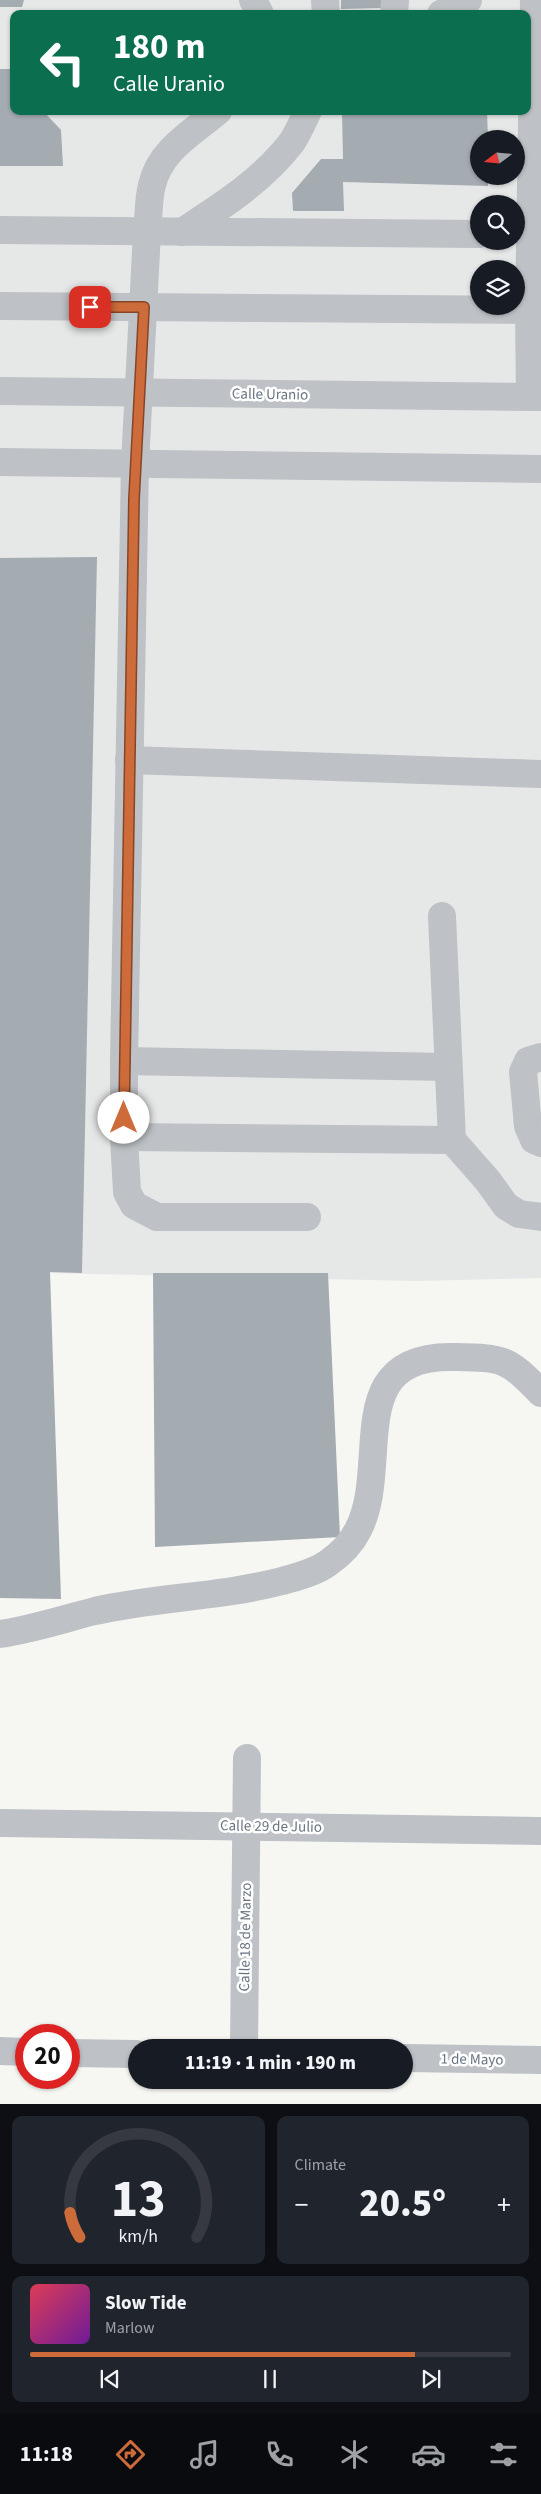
<!DOCTYPE html>
<html lang="en">
<head>
<meta charset="utf-8">
<style>
	:root { --surface:#171b24; --page:#20242c; --text:#f1f3f6; --muted:#9ea1a6; --line:#363941; --accent:#ce6b3b }
	body { margin:0; font-family:"Source Sans 3",sans-serif; background:var(--page); color:var(--text); height:100vh; display:flex; flex-direction:column; font-size:19px; white-space:nowrap }
	* { box-sizing:border-box; margin:0 }
	p { font-size:16px; color:var(--muted) }
	.icon { flex:none; width:28px; height:28px; fill:none; stroke:currentColor; stroke-width:2; stroke-linecap:round; stroke-linejoin:round }
	.map { position:relative; height:2104px; overflow:hidden }
	.details { display:flex; flex-direction:column; gap:12px; padding:12px; background:#0d0f14; flex:1 }
	.details>* { flex:none }
	.hud { position:absolute; left:10px; top:10px; width:521px; height:105px; border-radius:10px; box-shadow:0 1px 4px #0004; background:#0b6e4f; color:#fff; overflow:hidden }
	.needle { width:32px; rotate:254deg }
	.controls { position:absolute; left:470px; top:130px; display:grid; gap:10px }
	.controls a { display:grid; place-items:center; width:55px; height:55px; border-radius:50%; background:var(--surface); box-shadow:0 1px 4px #0004; font-size:25px }
	.speed { position:absolute; left:15px; top:2024px; display:flex; gap:10px; font-size:25px; font-weight:700; text-align:center }
	.speed>* { display:grid; place-content:center; width:65px; height:65px; border-radius:50%; background:var(--surface); box-shadow:0 1px 4px #0004; line-height:1 }
	.speed .limit { border:8px solid #d22; background:#fff; color:#111 }
	.pin { position:absolute; display:grid; place-items:center; width:42px; height:42px; color:#fff; margin:-21px; border-radius:10px; box-shadow:0 2px 8px #0006 }
	.me { position:absolute; width:55px; margin:-28px; rotate:0deg; stroke-linejoin:round; filter:drop-shadow(0 0 4px #0008) }
	.turn { display:flex; align-items:center; gap:18px; height:105px; padding:0 20px; font-size:22px }
	.turn .icon { width:65px; height:65px; stroke-width:2.5 }
	.turn b { display:block; font-size:35px; line-height:42px }
	.big { font-size:38px; font-weight:800; line-height:1.1 }
	.details .tile { flex:1; display:flex; flex-direction:column; justify-content:center; gap:8px; min-width:0; padding:0 18px; border-radius:10px; background:var(--page) }
	.details .dial { align-items:center; gap:0 }
	.dial svg { height:130px; overflow:visible; fill:none; stroke:var(--line); stroke-width:7; stroke-linecap:round; text-anchor:middle }
	.dial text { fill:var(--text); stroke:none }
	.song { display:flex; align-items:center; gap:15px }
	.cover { width:60px; height:60px; border-radius:8px; background:linear-gradient(135deg,hsl(350 70% 55%),hsl(280 70% 35%)) }
	.played { height:5px; border-radius:2px; background:linear-gradient(90deg,var(--accent) 80%,var(--line) 80%) }
	.keys { display:flex; justify-content:space-around; direction:ltr }
	.heat { display:flex; justify-content:space-between; align-items:center; font-size:28px; direction:ltr }
	.details .tiles { flex:1; display:grid; gap:12px; grid-template-columns:1fr 1fr }
	.tile:last-child { grid-column:span 2 }
	.trip { position:absolute; left:128px; top:2039px; width:285px; height:50px; border-radius:25px; background:var(--surface); box-shadow:0 1px 4px #0004; font-weight:800; line-height:50px; text-align:center }
	.tab-bar { display:flex; height:80px; justify-content:space-around; align-items:center; background:#090b0e; color:var(--muted) }
	.tab-bar .icon { width:35px; height:35px }
	.tab-bar .current { color:var(--accent) }
	.tab-bar b { font-size:22px; color:var(--text) }
	.map>svg:first-child { display:block }
	.built { fill:#e6e8e7; fill-rule:evenodd }
	.building { fill:#a4abb1 }
	.lines { fill:none; stroke-linecap:round; stroke-linejoin:round }
	.minor { stroke:#bec1c5; stroke-width:28 }
	.route-casing { stroke:#864626; stroke-width:12 }
	.route { stroke:#ce6b3b; stroke-width:9 }
	.labels { text-anchor:middle; stroke-width:5; stroke-linejoin:round; paint-order:stroke }
	.street-label { font-size:15px; fill:#697481; stroke:#fff }
</style>
</head>
<body>
<div class="map">
<svg width="541" height="2104" viewBox="0 0 541 2104">
	<rect width="100%" height="100%" fill="#f6f6f3"/>
	<path class="built" d="M0,0H541V1278L416,1281L0,1272ZM14,14H528V111H14ZM479,139H516V176H479ZM479,204H516V241H479ZM479,269H516V306H479Z"/>
	<g class="building">
		<polygon points="0,0 24,0 22,7 0,7"/>
		<polygon points="341,0 381,0 381,8 341,9"/>
		<polygon points="0,69 14,69 14,111 43,111 61,130 63,166 0,166"/>
		<polygon points="342,111 487,111 488,139 479,139 479,176 488,176 488,186 343,182 344,211 293,211 292,193 321,159 343,159"/>
		<polygon points="97,557 82,1273 50,1272 61,1599 0,1598 0,558"/>
		<polygon points="153,1273 328,1273 340,1537 155,1547"/>
	</g>
	<g class="lines">
		<g class="minor">
			<polyline points="253,0 260,14"/>
			<polyline points="325,0 326,14"/>
			<polyline points="394,14 395,0"/>
			<polyline points="441,14 468,0"/>
			<path d="M218,111C192,133 160,150 152,185C148,200 149,217 147,232L135,464L124,1061V1137L127,1192L134,1205L157,1217H307"/>
			<polyline points="0,230 479,234"/>
			<path d="M182,232C222,206 262,181 292,142C298,133 303,121 308,111"/>
			<polyline points="0,306 541,310"/>
			<polyline points="0,391 541,397"/>
			<polyline points="530,397 529,309 534,0"/>
			<polyline points="0,462 541,469"/>
			<polyline points="129,760 541,774"/>
			<polyline points="442,916 452,1140 488,1181 506,1206 519,1214 541,1217"/>
			<polyline points="541,1057 528,1061 523,1072 528,1126 534,1140 541,1143"/>
			<polyline points="124,1061 448,1067"/>
			<polyline points="124,1137 452,1140"/>
			<path d="M0,1634C33,1629 63,1619 95,1611C157,1597 221,1597 282,1581C297,1577 316,1572 328,1563C341,1554 351,1544 358,1530C392,1465 340,1354 455,1357C504,1358 507,1358 541,1393"/>
			<polyline points="0,1823 541,1831"/>
			<polyline points="244,2048 247,1758"/>
			<polyline points="0,2051 26,2052"/>
			<polyline points="69,2053 136,2054"/>
			<polyline points="404,2058 541,2060"/>
		</g>
	</g>
	<g class="lines">
		<defs>
			<polyline id="route" points="90,307 144,307 134,499 124,1118"/>
		</defs>
		<use href="#route" class="route-casing"/>
		<use href="#route" class="route"/>
	</g>
	<g class="labels">
		<g class="street-label">
			<text transform="translate(270 394) rotate(1)" y="5">Calle Uranio</text>
			<text transform="translate(271 1826) rotate(1)" y="5">Calle 29 de Julio</text>
			<text transform="translate(245 1937) rotate(-89)" y="5">Calle 18 de Marzo</text>
			<text transform="translate(472 2059) rotate(1)" y="5">1 de Mayo</text>
		</g>
	</g>
</svg>
<div class="controls">
<a><svg class="needle" viewBox="-14 -14 28 28"><path d="M0-13l5 13h-10z" fill="#e53935"/><path d="M0 13l5-13h-10z" fill="#9ea1a6"/></svg></a>
<a><svg class="icon" aria-label="search" viewBox="0 0 24 24"><circle cx="10" cy="10" r="6"/><path d="M15 15l6 6"/></svg></a>
<a><svg class="icon" aria-label="layers" viewBox="0 0 24 24"><path d="M12 4l9 5-9 5-9-5zM3 14l9 5 9-5"/></svg></a>
</div>
<div class="speed"><div class="limit">20</div></div>
<div class="pin" style="left:90px;top:307px;background:#d93025"><svg class="icon" aria-label="arrive" viewBox="0 0 24 24"><path d="M6 21V4h12l-3 4 3 4H6"/></svg></div>
<svg class="me" style="left:124px;top:1118px" viewBox="-20 -20 40 40"><circle r="19" fill="#fff"/><path d="M0-13L10 11 0 6-10 11z" fill="#ce6b3b"/></svg>
<div class="trip">11:19 · 1 min · 190 m</div>
<div class="hud">
<div class="turn"><svg class="icon" aria-label="left" viewBox="0 0 24 24"><path d="M17 20v-9H6M10 6l-5 5 5 5"/></svg><div><b>180 m</b>Calle Uranio</div></div>
</div>
</div>
<section class="details">
<div class="tiles">
<div class="tile dial"><svg viewBox="0 0 100 80">
<path d="M14 69A42 42 0 1 1 86 69"/>
<path d="M14 69A42 42 0 0 1 8 54" stroke="#ce6b3b"/>
<text x="50" y="56" font-size="32" font-weight="700">13</text>
<text x="50" y="72" font-size="11">km/h</text>
</svg></div>
<div class="tile"><p>Climate</p>
<div class="heat"><a>−</a><b class="big">20.5°</b><a>+</a></div>
</div>
<div class="tile">
<div class="song"><i class="cover"></i><div><b>Slow Tide</b><p>Marlow</p></div></div>
<div class="played"></div>
<div class="keys"><svg class="icon" aria-label="previous" viewBox="0 0 24 24"><path d="M18 5L8 12l10 7zM5 5v14"/></svg><svg class="icon" aria-label="pause" viewBox="0 0 24 24"><path d="M8 5v14M16 5v14"/></svg><svg class="icon" aria-label="next" viewBox="0 0 24 24"><path d="M6 5l10 7-10 7zM19 5v14"/></svg></div>
</div>
</div>
</section>
<nav class="tab-bar">
<b>11:18</b>
<svg class="icon current" aria-label="directions" viewBox="0 0 24 24"><path d="M12 3l9 9-9 9-9-9zM9 14v-3h6M13 9l2 2-2 2"/></svg>
<svg class="icon" aria-label="music" viewBox="0 0 24 24"><path d="M9 18V5l10-2v13"/><circle cx="6" cy="18" r="3"/><circle cx="16" cy="16" r="3"/></svg>
<svg class="icon" aria-label="phone" viewBox="0 0 24 24"><path d="M5 4h4l2 5-3 2q2 4 5 5l2-3 5 2v4C11 20 4 13 5 4z"/></svg>
<svg class="icon" aria-label="climate" viewBox="0 0 24 24"><path d="M12 3v18M4 7l16 10M4 17L20 7"/></svg>
<svg class="icon" aria-label="car" viewBox="0 0 24 24"><path d="M5 17H2v-5l4-1 3-4h7l3 4 3 1v5h-3M9 17h6M6 11h13"/><circle cx="7" cy="17" r="2"/><circle cx="17" cy="17" r="2"/></svg>
<svg class="icon" aria-label="filters" viewBox="0 0 24 24"><path d="M4 7h16M4 17h16"/><circle cx="9" cy="7" r="2"/><circle cx="15" cy="17" r="2"/></svg>
</nav>
</body>
</html>
